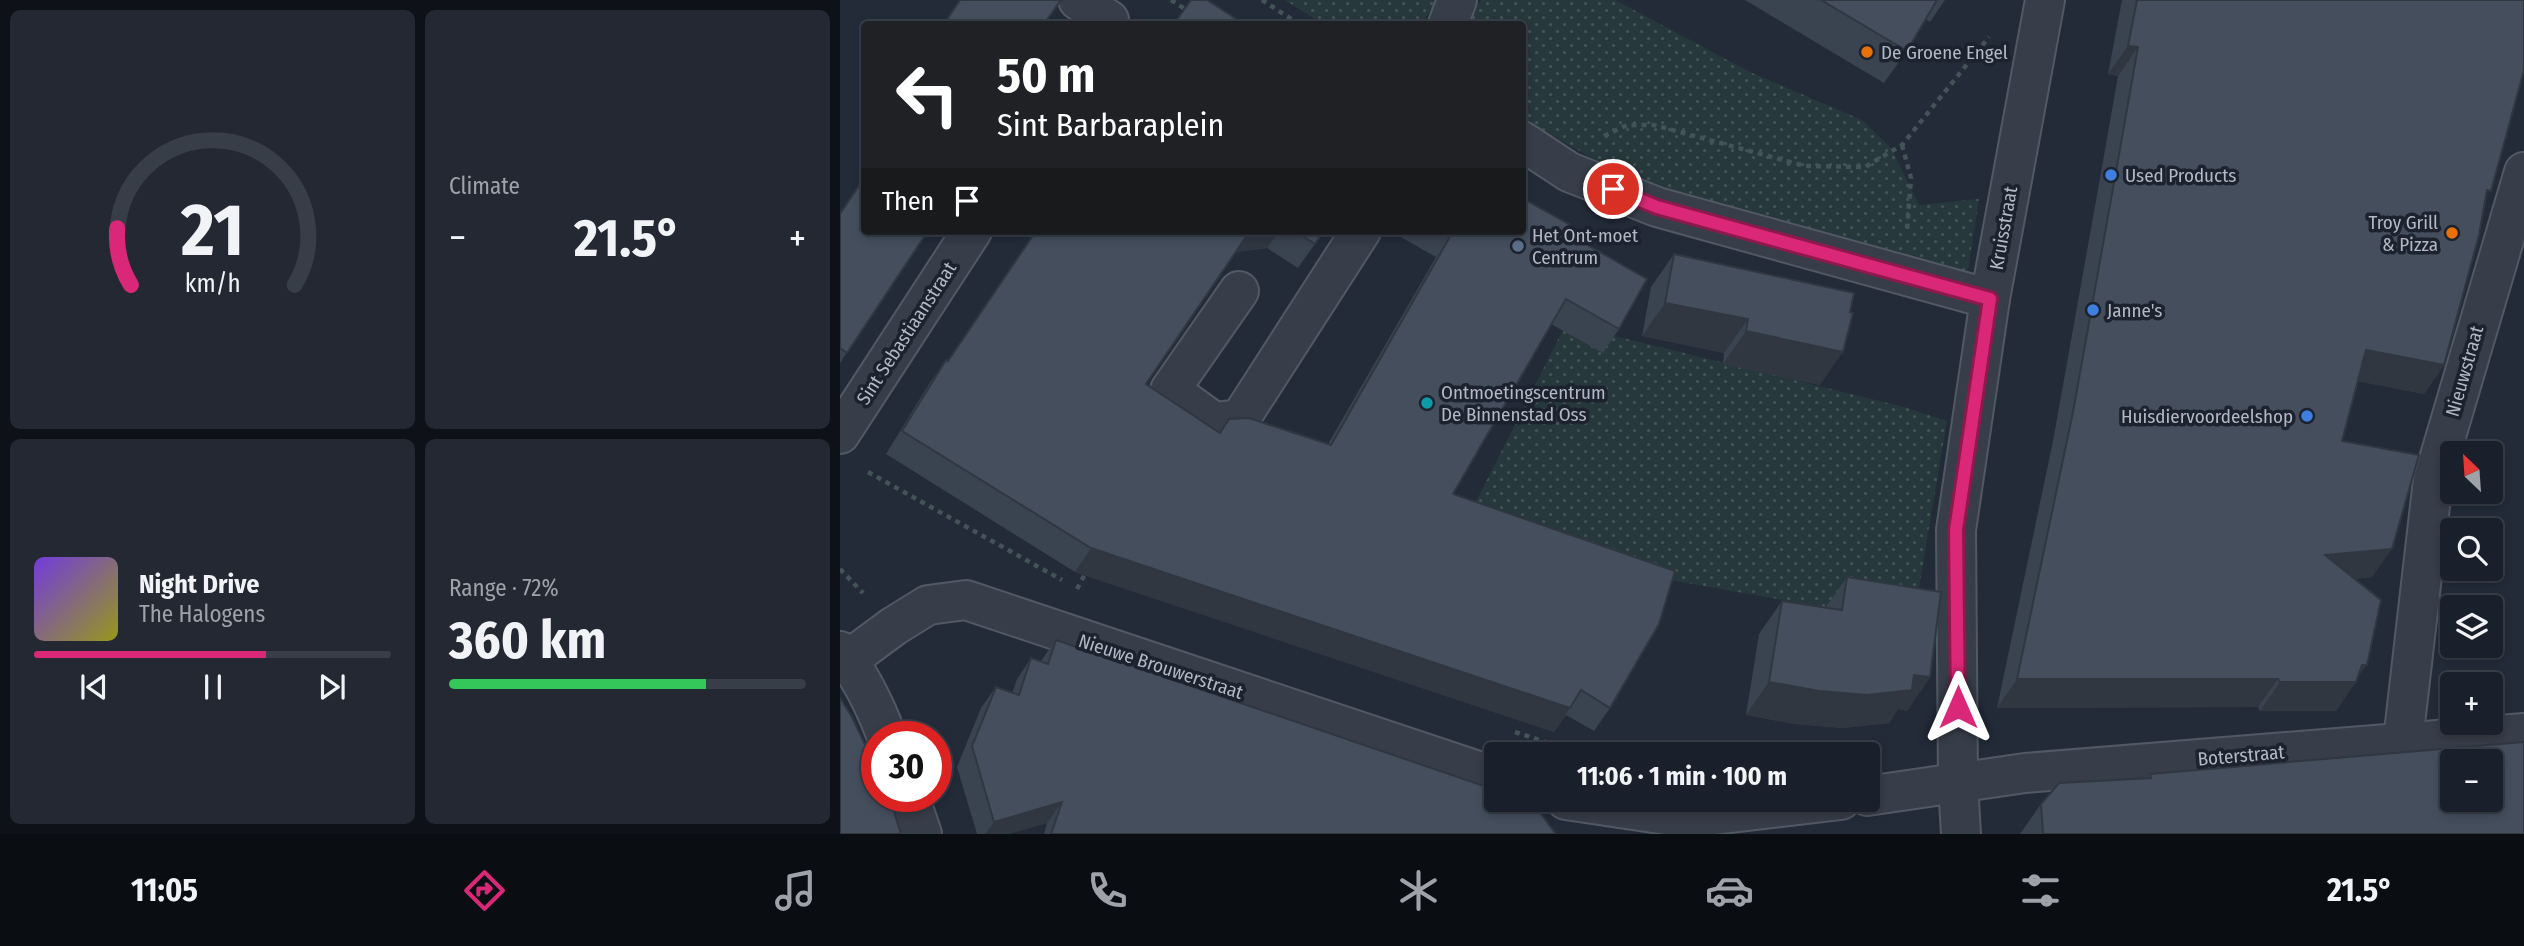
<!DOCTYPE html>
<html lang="en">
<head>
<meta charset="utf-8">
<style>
	:root { --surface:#1a202b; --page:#232833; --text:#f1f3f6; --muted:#9fa3a9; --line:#383e47; --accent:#db2777 }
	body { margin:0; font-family:"Fira Sans Condensed",sans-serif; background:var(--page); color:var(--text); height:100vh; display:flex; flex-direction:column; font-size:26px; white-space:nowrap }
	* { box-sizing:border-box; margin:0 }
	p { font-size:23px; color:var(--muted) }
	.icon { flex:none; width:38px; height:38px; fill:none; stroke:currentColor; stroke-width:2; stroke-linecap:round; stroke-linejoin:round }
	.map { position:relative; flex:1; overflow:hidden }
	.details { display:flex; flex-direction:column; gap:10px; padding:10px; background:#0e1218; width:840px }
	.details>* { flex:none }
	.guide { position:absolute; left:21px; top:21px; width:665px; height:214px; border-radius:7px; box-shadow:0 4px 10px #0003,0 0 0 2px var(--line); background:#202124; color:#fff; overflow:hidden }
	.needle { width:46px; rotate:335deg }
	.controls { position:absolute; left:1600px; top:441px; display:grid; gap:14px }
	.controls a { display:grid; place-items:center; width:63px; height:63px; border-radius:7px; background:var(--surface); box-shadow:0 4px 10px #0003,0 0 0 2px var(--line); font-size:35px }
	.speed { position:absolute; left:21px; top:721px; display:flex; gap:14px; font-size:35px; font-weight:700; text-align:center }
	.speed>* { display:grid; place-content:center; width:91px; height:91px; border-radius:50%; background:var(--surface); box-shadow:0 4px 10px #0003,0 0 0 2px var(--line); line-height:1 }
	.speed .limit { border:10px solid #d22; background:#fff; color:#111 }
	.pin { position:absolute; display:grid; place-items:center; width:60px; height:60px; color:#fff; margin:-30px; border:4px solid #fff; border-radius:50%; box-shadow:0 2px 7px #0007 }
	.me { position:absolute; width:77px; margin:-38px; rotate:0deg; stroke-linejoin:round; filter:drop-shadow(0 0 5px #0008) }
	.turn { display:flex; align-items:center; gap:24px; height:147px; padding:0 21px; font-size:32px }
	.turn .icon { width:91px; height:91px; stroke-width:2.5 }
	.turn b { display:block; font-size:49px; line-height:60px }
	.then { display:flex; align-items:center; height:66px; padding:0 21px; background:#0003; gap:14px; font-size:26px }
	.big { font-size:52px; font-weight:700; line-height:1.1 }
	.details .card { flex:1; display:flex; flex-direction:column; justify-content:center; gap:10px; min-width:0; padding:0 24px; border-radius:10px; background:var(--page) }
	.details .dial { align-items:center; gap:0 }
	.dial svg { height:182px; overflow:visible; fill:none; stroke:var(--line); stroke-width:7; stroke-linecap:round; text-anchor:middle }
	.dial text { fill:var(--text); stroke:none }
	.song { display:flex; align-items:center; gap:21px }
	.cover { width:84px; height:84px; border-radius:10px; background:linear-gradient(135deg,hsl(260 70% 55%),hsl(60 70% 35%)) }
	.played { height:7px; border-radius:4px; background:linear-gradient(90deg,var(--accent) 65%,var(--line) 65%) }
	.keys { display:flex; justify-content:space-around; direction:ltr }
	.heat { display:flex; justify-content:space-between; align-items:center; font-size:38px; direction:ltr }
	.charge { height:10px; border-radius:5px; background:linear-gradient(90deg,#34c759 72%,var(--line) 0) }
	.details .tiles { flex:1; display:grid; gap:10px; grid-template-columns:repeat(2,1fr) }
	.trip { position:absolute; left:644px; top:742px; width:396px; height:70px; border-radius:7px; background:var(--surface); box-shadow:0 4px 10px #0003,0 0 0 2px var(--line); font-weight:700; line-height:70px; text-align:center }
	.tab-bar { display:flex; height:112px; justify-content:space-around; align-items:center; background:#0a0d11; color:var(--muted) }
	.tab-bar .icon { width:49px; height:49px }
	.tab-bar .current { color:var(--accent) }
	.tab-bar b { font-size:32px; color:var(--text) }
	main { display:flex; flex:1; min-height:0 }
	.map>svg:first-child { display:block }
	.grass { fill:url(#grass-dots) }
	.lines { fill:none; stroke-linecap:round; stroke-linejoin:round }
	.minor-casing { stroke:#525864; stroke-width:42 }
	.path { stroke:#435357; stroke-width:4.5; stroke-dasharray:5 5; stroke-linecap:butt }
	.minor { stroke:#373d49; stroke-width:38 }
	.wall { fill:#3a4350 }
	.shaded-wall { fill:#303741 }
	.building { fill:#444e5d; stroke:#303741; stroke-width:2; fill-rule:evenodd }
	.route-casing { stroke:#8e194d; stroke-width:18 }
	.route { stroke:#db2777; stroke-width:12 }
	.food-dot { fill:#e8710a; stroke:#1c222e; stroke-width:2.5 }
	.shop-dot { fill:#3f7fe0; stroke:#1c222e; stroke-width:2.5 }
	.service-dot { fill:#5c6f8a; stroke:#1c222e; stroke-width:2.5 }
	.culture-dot { fill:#0f9aa8; stroke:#1c222e; stroke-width:2.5 }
	.labels { text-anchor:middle; stroke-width:7; stroke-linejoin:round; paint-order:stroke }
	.poi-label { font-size:19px; fill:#b2b8c5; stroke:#1c222e; text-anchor:start }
	.street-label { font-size:19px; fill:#b2b8c5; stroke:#1c222e }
</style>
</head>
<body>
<main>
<section class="details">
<div class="tiles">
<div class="card dial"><svg viewBox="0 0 100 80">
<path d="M14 69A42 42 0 1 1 86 69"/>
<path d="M14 69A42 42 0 0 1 8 44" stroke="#db2777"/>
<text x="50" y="56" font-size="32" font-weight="700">21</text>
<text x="50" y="72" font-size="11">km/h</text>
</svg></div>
<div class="card"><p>Climate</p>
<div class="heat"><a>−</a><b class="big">21.5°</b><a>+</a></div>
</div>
<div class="card">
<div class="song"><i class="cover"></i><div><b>Night Drive</b><p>The Halogens</p></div></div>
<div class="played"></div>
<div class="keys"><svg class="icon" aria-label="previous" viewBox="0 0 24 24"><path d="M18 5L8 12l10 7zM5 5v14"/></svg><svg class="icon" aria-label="pause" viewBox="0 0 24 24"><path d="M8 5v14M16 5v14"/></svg><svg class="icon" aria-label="next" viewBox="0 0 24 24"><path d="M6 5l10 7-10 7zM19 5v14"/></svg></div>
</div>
<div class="card"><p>Range · 72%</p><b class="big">360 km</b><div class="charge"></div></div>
</div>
</section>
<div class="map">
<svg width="1684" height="834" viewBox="0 0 1684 834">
	<defs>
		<pattern id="grass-dots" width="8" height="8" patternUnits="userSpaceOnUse" patternTransform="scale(1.75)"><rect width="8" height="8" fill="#26383b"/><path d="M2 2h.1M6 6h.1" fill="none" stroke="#435356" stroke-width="1.8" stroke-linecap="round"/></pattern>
	</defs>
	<rect width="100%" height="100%" fill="#232b39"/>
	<g class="grass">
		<polygon points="445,0 597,0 582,24 483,24"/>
		<polygon points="641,0 775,0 908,71 1022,120 1051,148 1079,205 1139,199 1126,283 846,205 770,168 683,119 682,24 625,24"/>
		<polygon points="726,324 1064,407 1107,421 1073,623 689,555 618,537"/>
	</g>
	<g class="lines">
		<defs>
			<g id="minor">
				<polyline points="238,0 269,20"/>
				<polyline points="608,24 617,0"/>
				<polyline points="682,141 729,172 817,207 1150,299"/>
				<polyline points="399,291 330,390 374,422 400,419 521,231"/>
				<polyline points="0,434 132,231"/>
				<path d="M0,651C20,674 36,708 47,737"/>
				<polyline points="8,660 54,626 88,605 126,600 656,777"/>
				<polyline points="1563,741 1593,480 1684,172"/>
				<polyline points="69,796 82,834"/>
				<polyline points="1027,796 1185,773 1684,733"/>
				<polyline points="726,800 847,818 1001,800"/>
				<polyline points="1121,834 1118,783 1116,530 1150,299 1205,0"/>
			</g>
		</defs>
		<use href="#minor" class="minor-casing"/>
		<g class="path">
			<polyline points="331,0 348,11"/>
			<polyline points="422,0 459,24"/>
			<polyline points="764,136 787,125 814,125 965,166 1025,167 1062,145 1149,37"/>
			<polyline points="1062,145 1071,178 1067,230"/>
			<polyline points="28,472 222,580"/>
			<polyline points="0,569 23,593"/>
			<polyline points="237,589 246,572"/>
			<polyline points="675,732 736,752"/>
		</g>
		<use href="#minor" class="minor"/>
	</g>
	<g class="wall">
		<polygon points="905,0 1105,0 1090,22 1085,19 1067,51 1044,83"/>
		<polygon points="1282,0 1684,0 1645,199 1604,365 1584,394 1518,381 1502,441 1532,577 1515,579 1518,677 1496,711 1420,711 1418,707 1157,708 1213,441 1257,195 1278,76 1268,74"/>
		<polygon points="24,176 24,231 88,231 0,363 0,213"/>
		<polygon points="195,231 484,231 458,268 427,248 396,252 306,384 380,432 488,444 596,257 550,231 725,232 779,329 763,353 711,324 613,494 770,708 754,731 726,715 714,732 235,572 46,454 89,384 106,360 108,361"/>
		<polygon points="834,254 980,385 883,364 884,353 802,336 811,287"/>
		<polygon points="1007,577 1090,677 1067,711 1058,709 1049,723 1003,728 955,724 906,715 919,634 942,601 985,608"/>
		<polygon points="216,640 716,834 204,834 207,823 168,834 137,834 117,767 141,708 156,687 172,693 177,679 191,658 201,661"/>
		<polygon points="1310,774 1684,834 1180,834 1201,804 1307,778"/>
	</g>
	<g class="shaded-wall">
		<polygon points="1288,46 1298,47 1278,76 1268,74"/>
		<polygon points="410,231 439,231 427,248 396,252"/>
		<polygon points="825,303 908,319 884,353 802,336"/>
		<polygon points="906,331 1003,352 980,385 883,364"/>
		<polygon points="1526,350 1604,365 1584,394 1506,379"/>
		<polygon points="251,548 730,708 714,732 235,572"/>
		<polygon points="1552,549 1532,577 1465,584 1485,555"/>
		<polygon points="1522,665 1527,665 1514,682 1516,682 1496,711 1420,711 1440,682"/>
		<polygon points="1074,675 1090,677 1067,711 1058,709 1049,723 1003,728 955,724 906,715 929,682"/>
		<polygon points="1177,679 1438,679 1418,707 1157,708"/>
		<polygon points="222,802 207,823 168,834 145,834 154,822"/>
	</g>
	<g class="building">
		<polygon points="120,0 221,0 204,24 104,24"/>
		<polygon points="351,0 367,0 404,24 334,24"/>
		<polygon points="981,0 1097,0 1067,51"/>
		<polygon points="1297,0 1684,0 1684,70 1651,191 1647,190 1639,235 1604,365 1526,350 1502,441 1579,455 1552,549 1485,555 1541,600 1527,665 1522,665 1516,682 1440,682 1438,679 1177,679 1233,412 1277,166 1298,47 1288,46"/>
		<polygon points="24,178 24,231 88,231 7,353 0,348 0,214"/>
		<polygon points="682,198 729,224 725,232 807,279 779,329 726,299 613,494 835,571 819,624 770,708 741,690 730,708 251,548 62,431 106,360 108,361 196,231 410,231 306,384 380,433 389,419 409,418 491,445 612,233 608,231 682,231"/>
		<polygon points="455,231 484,231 475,244"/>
		<polygon points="834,254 1014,293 1010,312 1013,313 1003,352 906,331 908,319 825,303"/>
		<polygon points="1007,577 1101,592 1090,677 1074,675 1072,690 1027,695 979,691 929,682 942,601 1002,610"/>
		<polygon points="216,640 644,786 656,791 656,800 675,800 689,806 701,814 716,834 211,834 222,802 154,822 132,746 156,687 179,695 191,658 208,664"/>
		<polygon points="0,698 12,717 37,770 37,796 49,796 61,834 0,834"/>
		<path d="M1684,742V834H1203L1201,804L1219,783L1311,778L1310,774ZM1612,761H1650V800H1612Z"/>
	</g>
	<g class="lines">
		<defs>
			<polyline id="route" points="773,189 817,207 1150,299 1116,530 1118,707"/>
		</defs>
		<use href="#route" class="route-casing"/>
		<use href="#route" class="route"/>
	</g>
	<g class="food-dot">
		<circle cx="1027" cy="52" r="7"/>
		<circle cx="1612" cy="233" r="7"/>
	</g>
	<g class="shop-dot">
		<circle cx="1271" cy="175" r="7"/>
		<circle cx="1253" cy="310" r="7"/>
		<circle cx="1467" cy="416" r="7"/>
	</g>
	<circle class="service-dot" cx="678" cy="246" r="7"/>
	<circle class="culture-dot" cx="587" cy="403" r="7"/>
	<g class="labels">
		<g class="poi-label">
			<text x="1041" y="59">De Groene Engel</text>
			<text x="1285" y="182">Used Products</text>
			<text x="1598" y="229" text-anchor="end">Troy Grill<tspan x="1598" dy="22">&amp; Pizza</tspan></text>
			<text x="692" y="242">Het Ont-moet<tspan x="692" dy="22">Centrum</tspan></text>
			<text x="1267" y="317">Janne's</text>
			<text x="601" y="399">Ontmoetingscentrum<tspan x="601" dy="22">De Binnenstad Oss</tspan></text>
			<text x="1453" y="423" text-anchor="end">Huisdiervoordeelshop</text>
		</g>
		<g class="street-label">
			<text transform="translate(1163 228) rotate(-80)" y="7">Kruisstraat</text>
			<text transform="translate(66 333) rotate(-57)" y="7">Sint Sebastiaanstraat</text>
			<text transform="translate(1624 371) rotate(-74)" y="7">Nieuwstraat</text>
			<text transform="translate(321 666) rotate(18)" y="7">Nieuwe Brouwerstraat</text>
			<text transform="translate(1401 755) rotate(-5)" y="7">Boterstraat</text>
		</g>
	</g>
</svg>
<div class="controls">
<a><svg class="needle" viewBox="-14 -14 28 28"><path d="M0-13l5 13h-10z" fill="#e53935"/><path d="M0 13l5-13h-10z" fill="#9fa3a9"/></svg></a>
<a><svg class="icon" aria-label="search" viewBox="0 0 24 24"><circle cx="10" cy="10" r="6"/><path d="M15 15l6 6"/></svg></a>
<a><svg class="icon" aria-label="layers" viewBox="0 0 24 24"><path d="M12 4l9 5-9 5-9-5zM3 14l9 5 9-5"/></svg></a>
<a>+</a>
<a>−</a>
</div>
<div class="speed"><div class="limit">30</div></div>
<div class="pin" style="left:773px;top:189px;background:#d93025"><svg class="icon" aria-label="arrive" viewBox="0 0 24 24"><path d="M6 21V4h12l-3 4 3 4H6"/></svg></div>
<svg class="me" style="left:1118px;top:707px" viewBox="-20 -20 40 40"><path d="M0-17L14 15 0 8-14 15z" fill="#db2777" stroke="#fff" stroke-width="4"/></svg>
<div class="trip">11:06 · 1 min · 100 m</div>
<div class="guide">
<div class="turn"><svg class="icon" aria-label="left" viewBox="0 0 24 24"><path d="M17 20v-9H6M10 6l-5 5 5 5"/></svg><div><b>50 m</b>Sint Barbaraplein</div></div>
<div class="then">Then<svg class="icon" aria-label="arrive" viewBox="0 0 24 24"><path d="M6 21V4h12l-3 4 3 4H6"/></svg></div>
</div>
</div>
</main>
<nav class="tab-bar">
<b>11:05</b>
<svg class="icon current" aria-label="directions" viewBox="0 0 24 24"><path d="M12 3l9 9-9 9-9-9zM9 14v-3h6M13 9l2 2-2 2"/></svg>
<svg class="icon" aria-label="music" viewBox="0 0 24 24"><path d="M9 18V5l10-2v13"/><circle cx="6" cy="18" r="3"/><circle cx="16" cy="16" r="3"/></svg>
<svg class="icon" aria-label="phone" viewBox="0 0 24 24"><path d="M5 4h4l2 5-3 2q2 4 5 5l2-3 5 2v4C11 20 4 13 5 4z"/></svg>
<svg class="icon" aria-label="climate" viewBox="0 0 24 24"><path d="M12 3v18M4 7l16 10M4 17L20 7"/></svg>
<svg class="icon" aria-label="car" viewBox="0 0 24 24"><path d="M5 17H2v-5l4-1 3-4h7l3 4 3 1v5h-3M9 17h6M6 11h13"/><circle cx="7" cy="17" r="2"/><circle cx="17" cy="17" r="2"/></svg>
<svg class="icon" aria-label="filters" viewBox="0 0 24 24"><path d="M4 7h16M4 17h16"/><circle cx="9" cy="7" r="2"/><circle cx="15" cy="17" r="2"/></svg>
<b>21.5°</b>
</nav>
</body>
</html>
